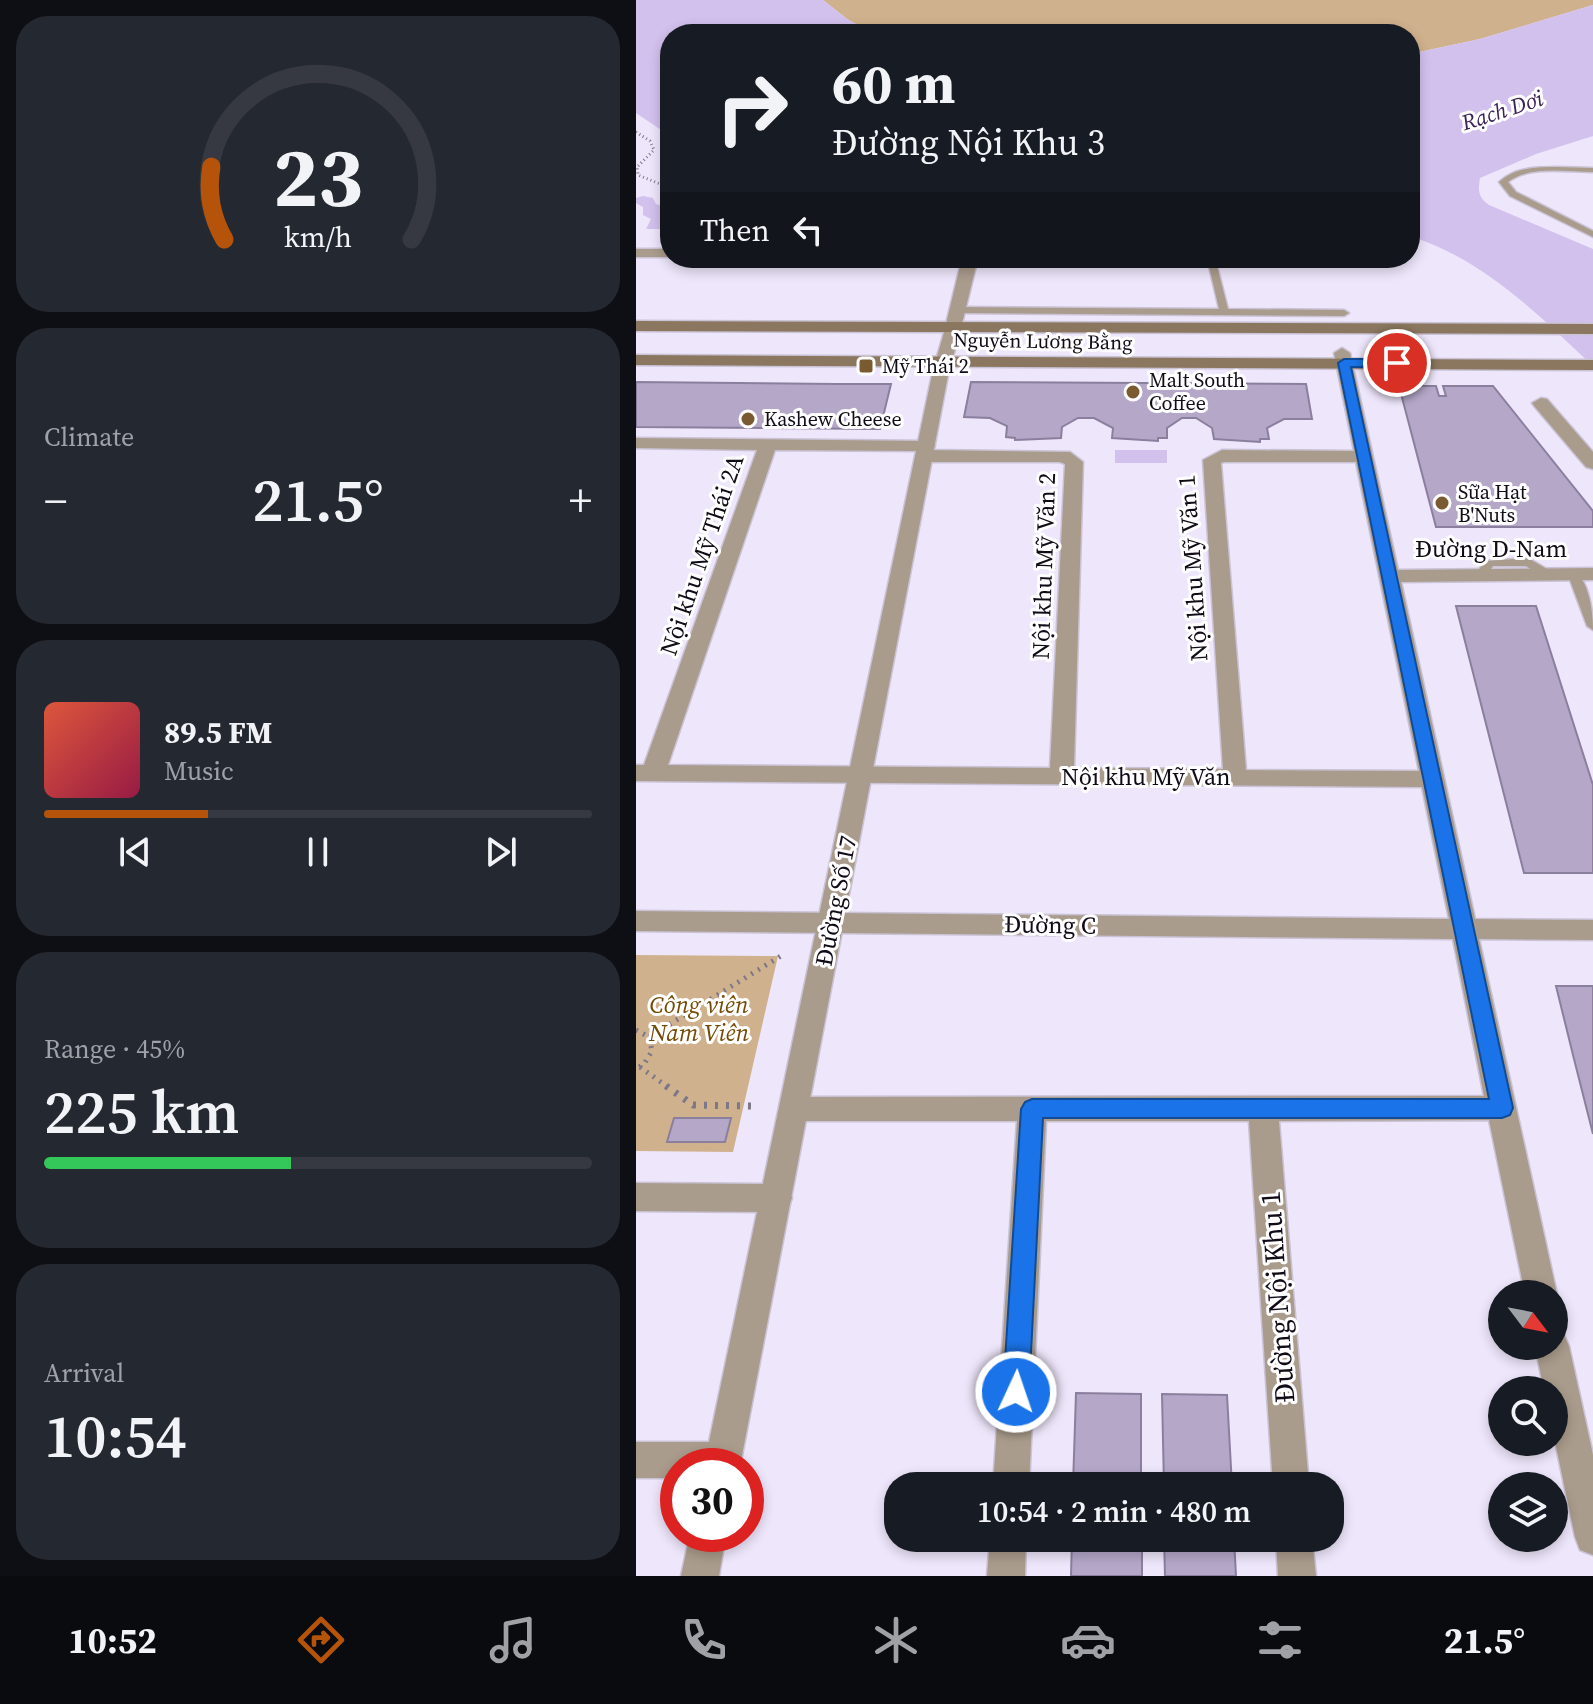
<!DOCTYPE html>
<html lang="en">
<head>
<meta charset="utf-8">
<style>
	:root { --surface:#171b24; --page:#242831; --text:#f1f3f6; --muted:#9ea1a6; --line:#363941; --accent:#b45309 }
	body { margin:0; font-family:"Source Serif 4",serif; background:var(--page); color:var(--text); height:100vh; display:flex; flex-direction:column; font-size:30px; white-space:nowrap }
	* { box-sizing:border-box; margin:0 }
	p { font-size:26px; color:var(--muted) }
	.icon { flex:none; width:44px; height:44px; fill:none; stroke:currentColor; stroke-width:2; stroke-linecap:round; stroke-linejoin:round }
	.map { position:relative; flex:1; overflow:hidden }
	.panel { display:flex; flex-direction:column; gap:16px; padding:16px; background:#0d0f14; width:636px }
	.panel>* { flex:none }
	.banner { position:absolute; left:24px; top:24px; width:760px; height:244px; border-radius:32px; box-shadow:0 4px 12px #0003; background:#171b24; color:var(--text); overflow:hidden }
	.needle { width:52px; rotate:122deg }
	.controls { position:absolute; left:852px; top:1280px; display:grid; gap:16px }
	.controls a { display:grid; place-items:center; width:80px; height:80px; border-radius:50%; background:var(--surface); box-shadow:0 4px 12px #0003; font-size:40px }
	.speed { position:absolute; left:24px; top:1448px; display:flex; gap:16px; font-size:40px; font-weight:700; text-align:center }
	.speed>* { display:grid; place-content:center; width:104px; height:104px; border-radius:50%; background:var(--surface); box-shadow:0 4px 12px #0003; line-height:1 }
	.speed .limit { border:12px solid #d22; background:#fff; color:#111 }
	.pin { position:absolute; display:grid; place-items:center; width:68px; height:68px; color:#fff; margin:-34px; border:4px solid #fff; border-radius:50%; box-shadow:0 2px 8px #0007 }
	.me { position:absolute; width:88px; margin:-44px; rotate:3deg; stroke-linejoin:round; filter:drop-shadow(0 0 6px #0008) }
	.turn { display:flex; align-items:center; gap:28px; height:168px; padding:0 40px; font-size:36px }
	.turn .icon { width:104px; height:104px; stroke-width:2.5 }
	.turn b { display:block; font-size:56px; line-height:68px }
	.then { display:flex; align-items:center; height:76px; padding:0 40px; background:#0003; gap:16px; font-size:30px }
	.big { font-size:60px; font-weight:600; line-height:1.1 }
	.panel .tile { flex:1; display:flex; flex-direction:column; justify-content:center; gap:12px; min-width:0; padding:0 28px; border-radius:32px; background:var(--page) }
	.panel .dial { align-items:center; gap:0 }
	.dial svg { height:208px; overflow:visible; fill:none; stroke:var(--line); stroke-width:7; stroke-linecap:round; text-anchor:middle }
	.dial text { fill:var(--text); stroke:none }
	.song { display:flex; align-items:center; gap:24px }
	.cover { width:96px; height:96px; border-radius:12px; background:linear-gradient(135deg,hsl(10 70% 55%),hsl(340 70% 35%)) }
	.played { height:8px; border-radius:4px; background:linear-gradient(90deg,var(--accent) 30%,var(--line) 30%) }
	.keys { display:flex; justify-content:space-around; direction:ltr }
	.heat { display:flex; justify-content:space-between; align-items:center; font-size:44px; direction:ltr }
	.charge { height:12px; border-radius:6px; background:linear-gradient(90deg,#34c759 45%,var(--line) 0) }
	.trip { position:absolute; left:248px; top:1472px; width:460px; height:80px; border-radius:32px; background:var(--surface); box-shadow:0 4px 12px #0003; font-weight:600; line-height:80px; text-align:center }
	.tab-bar { display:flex; height:128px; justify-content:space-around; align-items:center; background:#090b0e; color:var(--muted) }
	.tab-bar .icon { width:56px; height:56px }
	.tab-bar .active { color:var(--accent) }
	.tab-bar b { font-size:36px; color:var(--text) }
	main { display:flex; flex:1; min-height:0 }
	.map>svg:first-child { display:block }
	.green { fill:#d0b18d }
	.water { fill:#d2c1ed }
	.building { fill:#b4a7c8; stroke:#8b7f9e; stroke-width:2 }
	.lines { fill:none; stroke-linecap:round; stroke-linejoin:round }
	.service-casing { stroke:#cac3d6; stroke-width:3 }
	.minor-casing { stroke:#cac3d6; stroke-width:3 }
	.tertiary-casing { stroke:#cac3d6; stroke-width:3 }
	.secondary-casing { stroke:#cac3d6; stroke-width:3 }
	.path-far2 { stroke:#7d7787; stroke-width:3; stroke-dasharray:1 3; stroke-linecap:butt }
	.path-far1 { stroke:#7d7787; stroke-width:5; stroke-dasharray:2 6; stroke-linecap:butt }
	.path { stroke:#7d7787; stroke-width:7; stroke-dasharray:3 8; stroke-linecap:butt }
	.service { fill:#aa9c8c; fill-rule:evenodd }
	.minor { fill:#aa9c8c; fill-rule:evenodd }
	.tertiary { fill:#aa9c8c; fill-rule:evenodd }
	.secondary { fill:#8b775f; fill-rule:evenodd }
	.route { fill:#1a73e8; stroke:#114b97; stroke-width:2 }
	.poi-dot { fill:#7a5a30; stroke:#fff; stroke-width:3 }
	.labels { text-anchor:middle; stroke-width:6; stroke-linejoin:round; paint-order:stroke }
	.far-street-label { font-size:20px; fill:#100b16; stroke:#fff }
	.far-poi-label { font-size:20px; fill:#100b16; stroke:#fff; text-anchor:start }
	.far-water-label { font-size:22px; font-style:italic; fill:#3b2257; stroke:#fff }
	.street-label { font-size:24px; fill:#100b16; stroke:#fff }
	.park-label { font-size:24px; font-style:italic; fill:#744a04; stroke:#fff }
	.near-street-label { font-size:28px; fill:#100b16; stroke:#fff }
</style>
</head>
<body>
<main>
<section class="panel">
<div class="tile dial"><svg viewBox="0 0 100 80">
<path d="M14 69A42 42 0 1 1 86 69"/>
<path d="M14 69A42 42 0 0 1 9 41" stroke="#b45309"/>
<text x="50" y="56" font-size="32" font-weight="700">23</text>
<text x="50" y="72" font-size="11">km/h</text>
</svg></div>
<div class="tile"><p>Climate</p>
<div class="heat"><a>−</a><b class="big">21.5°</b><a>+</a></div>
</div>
<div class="tile">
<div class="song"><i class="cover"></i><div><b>89.5 FM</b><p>Music</p></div></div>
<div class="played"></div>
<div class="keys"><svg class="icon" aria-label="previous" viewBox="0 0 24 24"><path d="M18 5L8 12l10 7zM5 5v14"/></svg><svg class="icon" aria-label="pause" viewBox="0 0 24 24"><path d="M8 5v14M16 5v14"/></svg><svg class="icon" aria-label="next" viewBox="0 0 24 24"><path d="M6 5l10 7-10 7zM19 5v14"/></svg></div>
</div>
<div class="tile"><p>Range · 45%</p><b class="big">225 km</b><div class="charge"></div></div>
<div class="tile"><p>Arrival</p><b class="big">10:54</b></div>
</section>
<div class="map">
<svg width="957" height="1576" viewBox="0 0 957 1576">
	<rect width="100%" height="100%" fill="#eee6fb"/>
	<g class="green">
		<polygon points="187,0 957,0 957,5 844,39 774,54 774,34 237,34 211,19"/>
		<polygon points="0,955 142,956 97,1152 0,1151"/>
	</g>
	<g class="water">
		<polygon points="0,0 187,0 211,19 237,34 34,34 34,136 0,113"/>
		<path d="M957,5V136L900,154L844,178C842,191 842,197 853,205L957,249V366C903,315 847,259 774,236V54L844,39Z"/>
		<polygon points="7,196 17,198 20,204 33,208 34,229 10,229 15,219 7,215 7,207 0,203 0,198"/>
		<rect x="479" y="450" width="52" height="13"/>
	</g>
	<g class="building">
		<polygon points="0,382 201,384 255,384 244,429 0,427"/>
		<polygon points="335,382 670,384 676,419 648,419 631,428 633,439 624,439 624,442 578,439 576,428 560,418 546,418 531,428 531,438 522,438 522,441 476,438 477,428 458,418 442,418 426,427 425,438 379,440 379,438 370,437 371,426 354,418 328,417"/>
		<polygon points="763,386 800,386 803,396 810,396 807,386 857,386 957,511 957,527 800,527"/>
		<polygon points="820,606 900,606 957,785 957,873 888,873"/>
		<polygon points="920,986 957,986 957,1134 938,1059"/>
		<polygon points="38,1118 95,1118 89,1142 31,1142"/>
		<polygon points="440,1393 505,1394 505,1486 437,1486"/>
		<polygon points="526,1394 591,1395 596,1486 528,1486"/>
		<polygon points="436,1538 506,1538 506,1576 435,1576"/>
		<polygon points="528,1538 598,1538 600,1576 529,1576"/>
	</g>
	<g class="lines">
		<defs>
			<g id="service">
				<path d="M922,167L957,168V172C931,172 893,165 872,182L880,192L957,231V237L874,196L863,182C879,167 901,167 922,167Z"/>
				<polygon points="571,258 579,258 592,309 708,310 713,313 708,316 323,313 318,310 323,307 583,309"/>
				<polygon points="892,558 916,572 916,578 908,578 890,566 857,566 849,578 845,579 839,575 849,561"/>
				<path d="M938,571C953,580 957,613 957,630L951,626L932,575Z"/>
			</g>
			<g id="minor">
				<rect x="0" y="249" width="34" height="8"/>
				<polygon points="326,258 342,258 323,336 315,341 307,336"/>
				<path d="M706,348L714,353L762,570L957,568V580L765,582L839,919L957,920V940L843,939L921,1294L918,1301V1294H889L853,1120L643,1121L673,1486H637L613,1121H410L393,1486H357L381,1121H159L149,1118L144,1109L149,1100L159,1097L848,1096L817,939L0,931V911L813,919L786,787L0,781V765H8L121,450L0,448V438L290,441L299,446L294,450L434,452L447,462L438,768L587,769L567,460L586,450L718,451L698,353ZM139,450L284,451L279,456L288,462H424L429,464L414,768L32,765ZM588,462H720L783,771L610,770L585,463Z"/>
				<polygon points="905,398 911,399 957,452 957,469 950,467 899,407 896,403"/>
				<polygon points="0,1183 141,1184 152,1188 156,1198 152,1208 141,1212 0,1211"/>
				<polygon points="918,1331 928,1335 933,1346 957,1455 957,1555 944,1550 939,1537 918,1437 918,1390 908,1390 899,1346 918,1346"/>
				<polygon points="0,1442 87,1442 100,1447 105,1460 102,1466 42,1466 42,1478 0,1478"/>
				<polygon points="354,1538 390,1538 389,1576 351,1576"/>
				<polygon points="640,1538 676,1538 680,1576 642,1576"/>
			</g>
			<g id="tertiary">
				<polygon points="315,331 323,336 313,370 104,1466 68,1466 297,370 307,336"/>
				<polygon points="54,1534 90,1534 83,1576 45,1576"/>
			</g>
			<g id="secondary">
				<polygon points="0,321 957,324 957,334 0,331"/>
				<polygon points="0,355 957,360 957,370 0,365"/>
			</g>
		</defs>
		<use href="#service" class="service-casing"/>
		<use href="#minor" class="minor-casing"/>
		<use href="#tertiary" class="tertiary-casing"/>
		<use href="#secondary" class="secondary-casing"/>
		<polyline class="path-far2" points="0,132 14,141 18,150 1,167 2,175 34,188"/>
		<g class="path-far1">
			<polyline points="0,1030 13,1037 16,1051 8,1064 0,1069"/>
			<polyline points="13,1037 148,954"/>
			<polyline points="4,1067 33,1088"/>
		</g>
		<polyline class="path" points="30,1086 57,1105 115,1106"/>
		<use href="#service" class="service"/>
		<use href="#minor" class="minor"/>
		<use href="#tertiary" class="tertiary"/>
		<use href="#secondary" class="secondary"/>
	</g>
	<polygon class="route" points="708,359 761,359 767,363 761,367 715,367 877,1108 874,1115 866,1118 407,1118 393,1392 389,1401 380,1404 371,1401 367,1392 385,1109 389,1102 396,1099 853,1099 702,363"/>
	<g class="poi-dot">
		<rect x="222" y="358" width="16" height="16" rx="4"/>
		<circle cx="497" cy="392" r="8"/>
		<circle cx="112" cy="419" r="8"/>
		<circle cx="806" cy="503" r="8"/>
	</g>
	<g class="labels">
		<g class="far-street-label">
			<text transform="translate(407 341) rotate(1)" y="7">Nguyễn Lương Bằng</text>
		</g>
		<g class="far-poi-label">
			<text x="246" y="373">Mỹ Thái 2</text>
			<text x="513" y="387">Malt South<tspan x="513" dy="23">Coffee</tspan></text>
			<text x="128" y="426">Kashew Cheese</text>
			<text x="822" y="499">Sữa Hạt<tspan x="822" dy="23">B'Nuts</tspan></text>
		</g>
		<g class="far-water-label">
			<text transform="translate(866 110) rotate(-18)" y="8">Rạch Dơi</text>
		</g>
		<g class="street-label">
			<text x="855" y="557">Đường D-Nam</text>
			<text transform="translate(66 555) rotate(-71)" y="8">Nội khu Mỹ Thái 2A</text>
			<text transform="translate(408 566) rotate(-88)" y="8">Nội khu Mỹ Văn 2</text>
			<text transform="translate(557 568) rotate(-94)" y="8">Nội khu Mỹ Văn 1</text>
			<text x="510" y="785">Nội khu Mỹ Văn</text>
			<text transform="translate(200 901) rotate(-79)" y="8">Đường Số 17</text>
			<text transform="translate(414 925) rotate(1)" y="8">Đường C</text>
		</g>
		<g class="park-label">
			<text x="63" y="1013">Công viên<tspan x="63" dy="28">Nam Viên</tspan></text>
		</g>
		<g class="near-street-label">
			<text transform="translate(641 1297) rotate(-94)" y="10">Đường Nội Khu 1</text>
		</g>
	</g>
</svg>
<div class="controls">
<a><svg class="needle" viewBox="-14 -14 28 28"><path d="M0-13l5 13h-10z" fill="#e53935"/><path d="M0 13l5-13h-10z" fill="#9ea1a6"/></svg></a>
<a><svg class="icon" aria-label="search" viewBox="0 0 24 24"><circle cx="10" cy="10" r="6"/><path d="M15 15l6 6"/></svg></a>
<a><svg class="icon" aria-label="layers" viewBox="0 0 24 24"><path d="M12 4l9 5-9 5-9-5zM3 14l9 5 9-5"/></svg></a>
</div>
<div class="speed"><div class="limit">30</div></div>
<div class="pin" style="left:761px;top:363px;background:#d93025"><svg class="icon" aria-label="arrive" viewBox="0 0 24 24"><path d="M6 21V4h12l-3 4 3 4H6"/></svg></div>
<svg class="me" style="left:380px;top:1392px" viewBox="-20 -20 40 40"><circle r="17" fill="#1a73e8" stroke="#fff" stroke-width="3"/><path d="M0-11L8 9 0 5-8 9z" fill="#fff"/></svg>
<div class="trip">10:54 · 2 min · 480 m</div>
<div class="banner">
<div class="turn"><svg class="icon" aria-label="right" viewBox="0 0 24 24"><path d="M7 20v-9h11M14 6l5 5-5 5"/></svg><div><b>60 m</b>Đường Nội Khu 3</div></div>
<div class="then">Then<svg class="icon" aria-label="left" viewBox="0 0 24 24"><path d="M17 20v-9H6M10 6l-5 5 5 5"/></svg></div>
</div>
</div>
</main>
<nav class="tab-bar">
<b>10:52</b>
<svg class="icon active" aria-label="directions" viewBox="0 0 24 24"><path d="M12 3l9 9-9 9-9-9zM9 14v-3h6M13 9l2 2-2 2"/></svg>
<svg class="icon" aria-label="music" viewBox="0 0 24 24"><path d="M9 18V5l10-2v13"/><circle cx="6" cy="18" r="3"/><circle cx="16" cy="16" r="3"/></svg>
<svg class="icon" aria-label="phone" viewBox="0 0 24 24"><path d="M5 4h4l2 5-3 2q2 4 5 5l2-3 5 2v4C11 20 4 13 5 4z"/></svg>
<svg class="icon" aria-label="climate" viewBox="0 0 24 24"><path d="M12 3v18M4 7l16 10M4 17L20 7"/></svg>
<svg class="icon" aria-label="car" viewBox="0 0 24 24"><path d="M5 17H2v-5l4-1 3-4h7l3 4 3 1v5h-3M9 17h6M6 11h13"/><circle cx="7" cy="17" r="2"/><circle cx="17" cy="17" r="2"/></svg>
<svg class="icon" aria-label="filters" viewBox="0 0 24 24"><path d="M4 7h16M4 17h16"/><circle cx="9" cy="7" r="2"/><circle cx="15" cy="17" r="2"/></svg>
<b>21.5°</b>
</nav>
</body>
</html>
